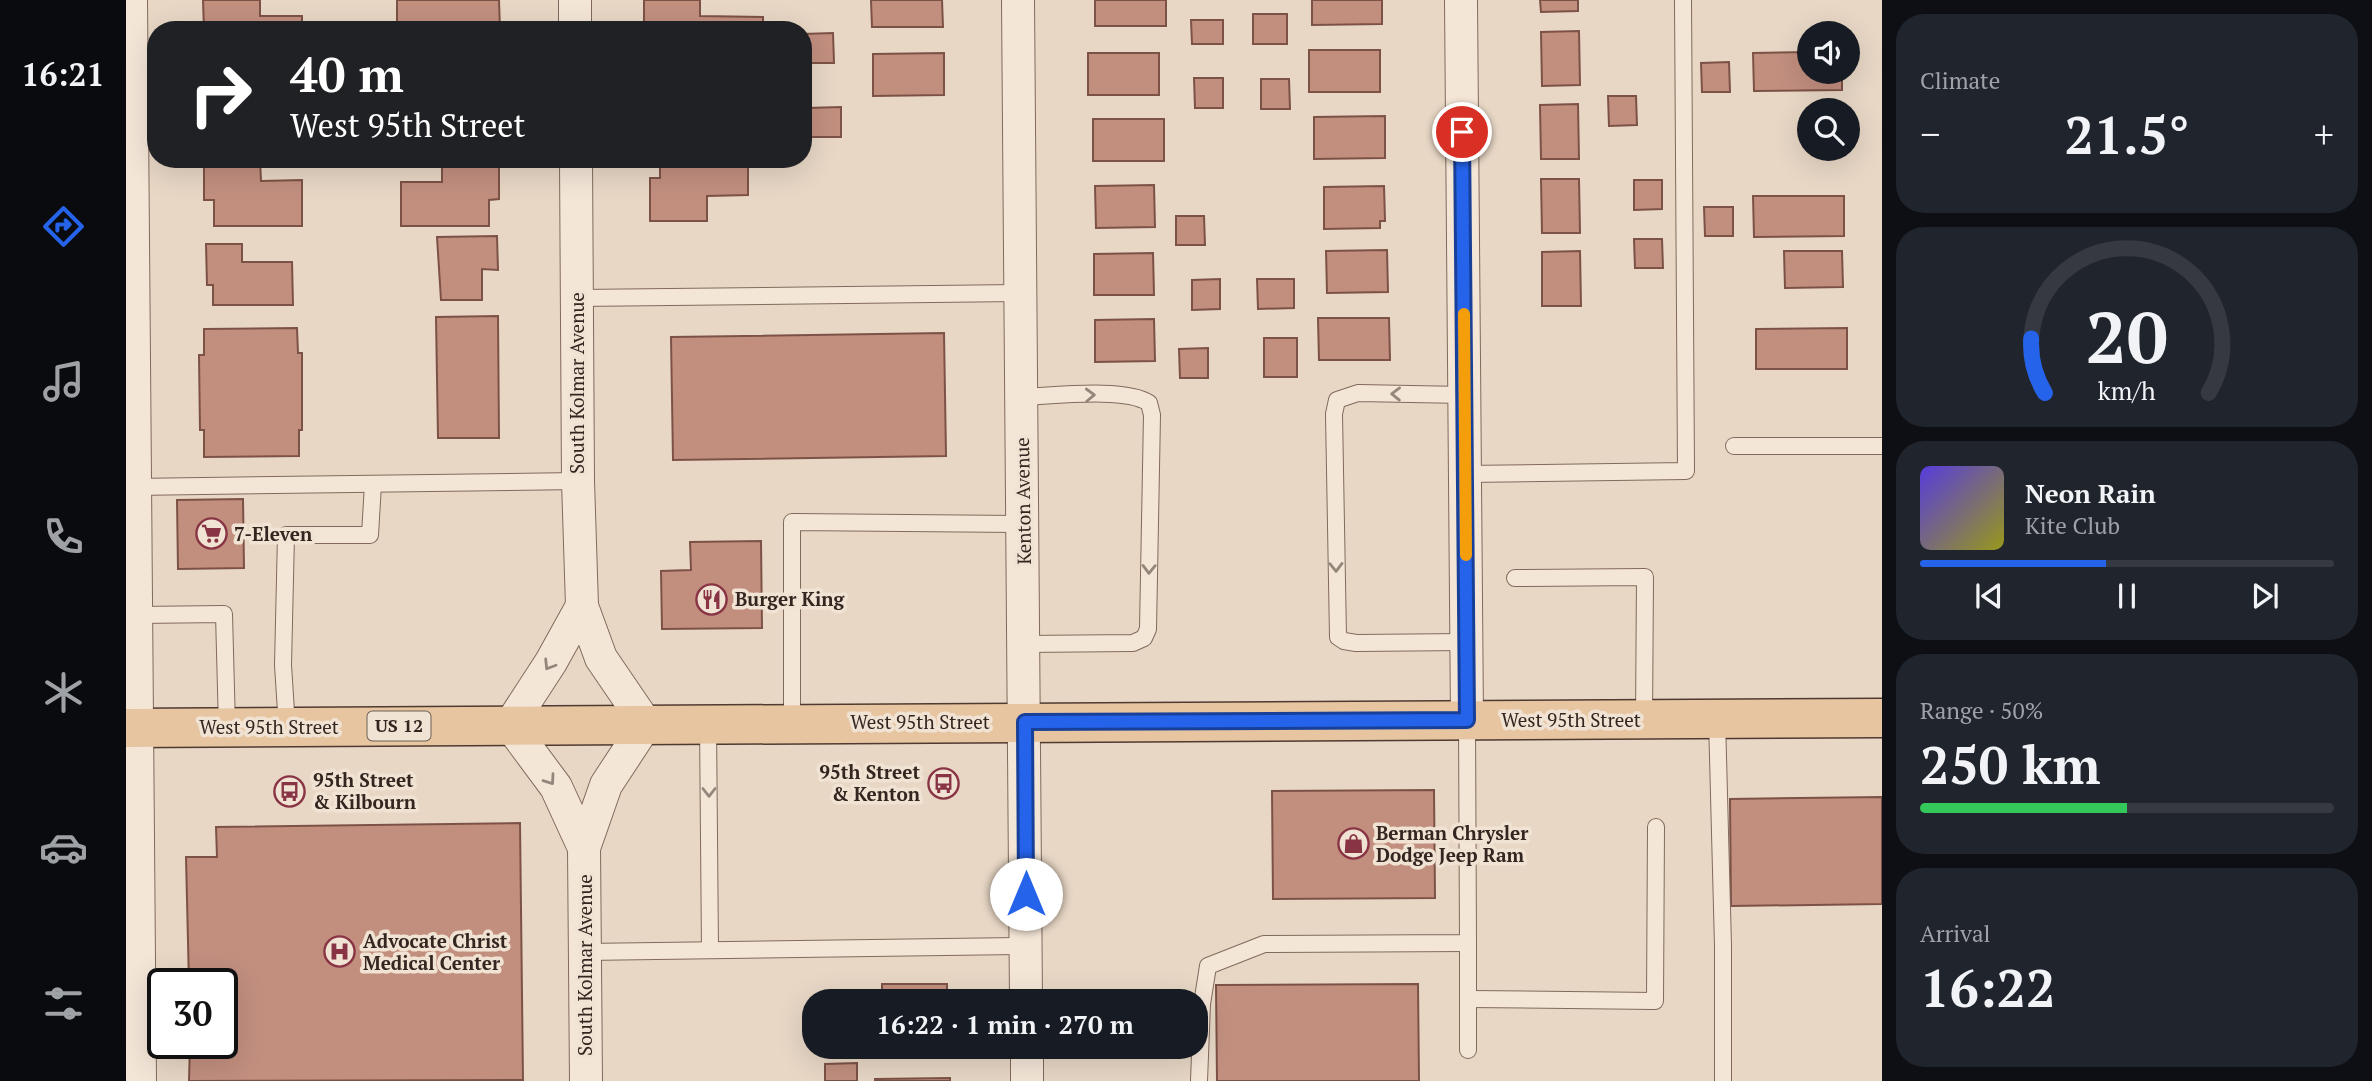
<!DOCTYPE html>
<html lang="en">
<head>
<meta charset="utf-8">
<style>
	:root { --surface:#171b24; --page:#20242c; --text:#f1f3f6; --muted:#9ea1a6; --line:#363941; --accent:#2563eb }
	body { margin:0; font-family:"PT Serif",serif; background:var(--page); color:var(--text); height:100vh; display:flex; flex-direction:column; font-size:26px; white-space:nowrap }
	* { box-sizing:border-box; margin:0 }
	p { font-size:23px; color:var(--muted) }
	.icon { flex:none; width:38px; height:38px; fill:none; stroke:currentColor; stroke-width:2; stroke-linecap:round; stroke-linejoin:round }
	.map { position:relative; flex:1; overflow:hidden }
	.panel { display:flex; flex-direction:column; gap:14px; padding:14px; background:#0d0f14; width:490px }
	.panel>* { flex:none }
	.hud { position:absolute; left:21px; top:21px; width:665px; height:147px; border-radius:28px; box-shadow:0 7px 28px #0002; background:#202124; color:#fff; overflow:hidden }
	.tools { position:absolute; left:1671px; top:21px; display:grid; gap:14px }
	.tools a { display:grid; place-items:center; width:63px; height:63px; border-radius:50%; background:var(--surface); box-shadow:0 7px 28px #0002; font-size:35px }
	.speed { position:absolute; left:21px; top:968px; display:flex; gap:14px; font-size:35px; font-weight:700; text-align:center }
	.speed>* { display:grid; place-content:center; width:91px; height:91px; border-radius:50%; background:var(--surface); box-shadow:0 7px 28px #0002; line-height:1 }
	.speed .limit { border:4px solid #111; border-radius:10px; background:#fff; color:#111 }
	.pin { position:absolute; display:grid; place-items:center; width:60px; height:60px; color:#fff; margin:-30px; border:4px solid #fff; border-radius:50%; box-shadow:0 2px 7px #0007 }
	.me { position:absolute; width:77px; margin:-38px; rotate:0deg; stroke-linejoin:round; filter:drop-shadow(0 0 5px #0008) }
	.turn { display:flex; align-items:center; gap:24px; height:147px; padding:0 28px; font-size:32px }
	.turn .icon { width:91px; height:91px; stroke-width:2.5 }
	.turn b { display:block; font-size:49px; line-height:60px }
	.big { font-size:52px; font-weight:600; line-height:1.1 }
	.panel .tile { flex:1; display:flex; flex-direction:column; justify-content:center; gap:10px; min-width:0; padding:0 24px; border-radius:28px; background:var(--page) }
	.panel .dial { align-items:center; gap:0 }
	.dial svg { height:182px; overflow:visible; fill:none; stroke:var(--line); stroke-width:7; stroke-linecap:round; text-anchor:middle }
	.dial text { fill:var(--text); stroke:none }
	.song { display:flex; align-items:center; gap:21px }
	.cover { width:84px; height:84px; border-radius:10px; background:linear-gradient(135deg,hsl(250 70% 55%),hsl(60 70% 35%)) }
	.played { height:7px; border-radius:4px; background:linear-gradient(90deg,var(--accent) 45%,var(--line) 45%) }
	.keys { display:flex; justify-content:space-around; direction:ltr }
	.heat { display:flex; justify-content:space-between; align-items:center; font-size:38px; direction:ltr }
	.charge { height:10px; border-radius:5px; background:linear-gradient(90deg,#34c759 50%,var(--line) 0) }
	.trip { position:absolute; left:676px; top:989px; width:406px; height:70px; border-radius:28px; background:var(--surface); box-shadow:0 7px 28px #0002; font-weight:600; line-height:70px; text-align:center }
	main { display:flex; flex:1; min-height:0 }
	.menu { display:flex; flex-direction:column; width:126px; justify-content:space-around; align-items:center; background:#090b0e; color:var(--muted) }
	.menu .icon { width:49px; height:49px }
	.menu .on { color:var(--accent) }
	.menu b { font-size:32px; color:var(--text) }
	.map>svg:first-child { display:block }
	.building { fill:#c28f7f; stroke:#7d5246; stroke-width:2 }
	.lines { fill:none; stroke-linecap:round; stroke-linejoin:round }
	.lane-casing { stroke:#816a5d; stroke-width:18 }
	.street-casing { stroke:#816a5d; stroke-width:34 }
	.primary-casing { stroke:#4f3a31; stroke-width:41 }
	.lane { stroke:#f4e6d7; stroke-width:16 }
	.street { stroke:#f4e6d7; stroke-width:32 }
	.primary { stroke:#e7c5a1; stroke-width:38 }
	.oneway { stroke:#94867b }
	.route-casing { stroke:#184099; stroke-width:18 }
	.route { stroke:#2563eb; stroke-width:12 }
	.slow { stroke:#f59e0b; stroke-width:12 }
	.labels { text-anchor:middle; stroke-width:7; stroke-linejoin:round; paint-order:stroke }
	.shield { fill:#f1e3d3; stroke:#6c5e55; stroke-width:2 }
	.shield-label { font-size:18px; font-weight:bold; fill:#33251f }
	.street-label { font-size:19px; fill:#33251f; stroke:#f1e3d3 }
	.poi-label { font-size:19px; font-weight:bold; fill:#33251f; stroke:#f1e3d3; text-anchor:start }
</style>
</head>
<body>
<main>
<nav class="menu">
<b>16:21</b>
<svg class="icon on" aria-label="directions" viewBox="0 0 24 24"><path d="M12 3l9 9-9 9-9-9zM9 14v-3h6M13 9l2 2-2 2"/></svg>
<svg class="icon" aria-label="music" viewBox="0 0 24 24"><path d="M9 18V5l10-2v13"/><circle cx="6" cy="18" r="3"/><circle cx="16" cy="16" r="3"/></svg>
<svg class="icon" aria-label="phone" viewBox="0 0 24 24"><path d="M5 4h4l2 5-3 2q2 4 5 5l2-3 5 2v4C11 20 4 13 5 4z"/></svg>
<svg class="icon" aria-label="climate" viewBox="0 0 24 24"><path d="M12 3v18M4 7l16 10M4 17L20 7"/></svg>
<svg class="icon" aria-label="car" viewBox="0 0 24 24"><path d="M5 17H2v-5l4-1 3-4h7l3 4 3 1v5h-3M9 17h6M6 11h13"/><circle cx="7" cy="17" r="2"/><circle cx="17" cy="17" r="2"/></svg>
<svg class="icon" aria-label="filters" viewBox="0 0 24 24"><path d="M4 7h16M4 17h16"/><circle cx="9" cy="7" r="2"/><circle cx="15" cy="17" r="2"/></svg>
</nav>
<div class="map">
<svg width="1756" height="1081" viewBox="0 0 1756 1081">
	<rect width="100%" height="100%" fill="#e8d7c5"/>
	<g class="building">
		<polygon points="77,0 134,0 134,16 176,16 176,30 78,30"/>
		<polygon points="271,0 373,0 374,30 271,30"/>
		<polygon points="518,0 574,0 574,16 637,17 637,30 518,30"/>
		<polygon points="745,0 816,0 817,27 746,27"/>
		<rect x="969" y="0" width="71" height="26"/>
		<polygon points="1186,0 1256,0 1256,24 1186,25"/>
		<polygon points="1414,0 1452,0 1452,11 1415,12"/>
		<rect x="1127" y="14" width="34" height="30"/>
		<polygon points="1065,20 1097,20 1097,44 1066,44"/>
		<polygon points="1453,31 1454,85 1416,86 1415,32"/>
		<polygon points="707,33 708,63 677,63 677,34"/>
		<rect x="1183" y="50" width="71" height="42"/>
		<polygon points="1684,52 1684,72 1716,72 1716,90 1628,91 1627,53"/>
		<polygon points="818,53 818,95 747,96 747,54"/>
		<rect x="962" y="53" width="71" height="42"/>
		<polygon points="1603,62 1604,92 1576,92 1575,63"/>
		<polygon points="1068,78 1097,78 1097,108 1069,108"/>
		<polygon points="1135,79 1163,79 1164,109 1135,109"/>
		<polygon points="1482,96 1510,96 1511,125 1483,126"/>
		<polygon points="1452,104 1453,159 1415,159 1414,105"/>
		<polygon points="715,107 715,137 681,137 681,108"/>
		<polygon points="1259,116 1259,158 1188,159 1188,117"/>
		<rect x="967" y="119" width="71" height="42"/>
		<polygon points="78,159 134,159 135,181 176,180 176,226 88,226 88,200 78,200"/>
		<polygon points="316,159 373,159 373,199 363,200 363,226 275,226 275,182 316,182"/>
		<polygon points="534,159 622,159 622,195 581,196 581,221 524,221 524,178 534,178"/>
		<polygon points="1415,179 1453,179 1454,233 1416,233"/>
		<polygon points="1508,180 1536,180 1536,209 1508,210"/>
		<polygon points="1028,185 1029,227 970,228 969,186"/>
		<polygon points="1258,186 1259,221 1254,221 1254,228 1198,229 1198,187"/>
		<polygon points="1627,196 1718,196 1718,236 1628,237"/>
		<polygon points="1578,207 1607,207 1607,236 1579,236"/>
		<polygon points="1050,216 1078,216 1079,245 1050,245"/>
		<polygon points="371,236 372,270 356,269 356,300 315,300 311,237"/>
		<polygon points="1508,239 1536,239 1537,268 1509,268"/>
		<polygon points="80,244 116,244 116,262 166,262 167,305 87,305 87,285 81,285"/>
		<polygon points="1261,250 1262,292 1201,293 1200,251"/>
		<polygon points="1454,251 1455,306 1416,306 1416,252"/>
		<polygon points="1658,251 1716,251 1717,287 1659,288"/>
		<polygon points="1027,253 1028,295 968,295 968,254"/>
		<polygon points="1094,279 1094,309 1066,310 1066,280"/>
		<polygon points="1131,279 1168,279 1168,308 1132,309"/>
		<polygon points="372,316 373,438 312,438 310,317"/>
		<polygon points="1192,318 1263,318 1264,360 1193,360"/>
		<polygon points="1028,319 1029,361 969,362 969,320"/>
		<polygon points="171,328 172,353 176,353 176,430 173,430 173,456 78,457 78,430 74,430 73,355 78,355 78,329"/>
		<polygon points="1721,328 1721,369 1630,369 1630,329"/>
		<polygon points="818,333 820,456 547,460 545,337"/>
		<rect x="1138" y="338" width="33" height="39"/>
		<polygon points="1082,348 1082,378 1054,378 1053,349"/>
		<polygon points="117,499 118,568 52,569 51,500"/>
		<polygon points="635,541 636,628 536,629 535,571 565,570 564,542"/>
		<polygon points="1308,790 1309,898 1147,899 1146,791"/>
		<polygon points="1756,797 1756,904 1605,906 1604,799"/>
		<polygon points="394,823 397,1080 63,1081 64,1043 96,1043 96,984 63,984 60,857 91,857 90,827"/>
		<rect x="756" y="984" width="65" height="17"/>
		<polygon points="1292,984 1293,1081 1091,1081 1090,985"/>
		<polygon points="756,1046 821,1046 821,1054 756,1053"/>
		<polygon points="731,1063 731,1081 699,1081 699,1064"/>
		<polygon points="824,1078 824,1081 749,1081 749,1079"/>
	</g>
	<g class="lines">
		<defs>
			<g id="lane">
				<polyline points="451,298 895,293"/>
				<polyline points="1338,395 1232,393 1211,400 1208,414 1212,637 1218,641 1230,643 1340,642"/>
				<path d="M896,397C926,396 1000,387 1023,403L1026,415L1022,629L1018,638L1007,643L898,644"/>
				<polyline points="1608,446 1756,446"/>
				<polyline points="1339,474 1560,471 1557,0"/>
				<polyline points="6,487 452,481"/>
				<polyline points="1389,578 1519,577 1518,720"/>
				<polyline points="11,615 98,614 101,727"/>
				<polyline points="1591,719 1597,946 1597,1081"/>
				<polyline points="666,723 666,522 897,524"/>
				<polyline points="582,724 584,950"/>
				<polyline points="161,727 157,665 160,535 244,535 247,484"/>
				<polyline points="1342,943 1342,1050"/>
				<polyline points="459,952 900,946"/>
				<polyline points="1343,999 1529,1001 1530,827"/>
				<polyline points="1073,1081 1076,1004 1082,966 1138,944 1342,943 1341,720"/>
			</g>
			<g id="street">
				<polyline points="5,0 14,1081"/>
				<polyline points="449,0 449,30"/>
				<polyline points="892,0 900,1001"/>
				<polyline points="1335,0 1341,720"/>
				<polyline points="450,159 452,481 456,606 475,658 520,724 480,785 458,848 460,1081"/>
				<polyline points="456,606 425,662 384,725 430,787 458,848"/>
				<polyline points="901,1046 901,1081"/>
			</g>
			<polyline id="primary" points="0,728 1756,718"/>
		</defs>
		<use href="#lane" class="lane-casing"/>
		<use href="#street" class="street-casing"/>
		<use href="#primary" class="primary-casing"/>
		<use href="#lane" class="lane"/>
		<use href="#street" class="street"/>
		<use href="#primary" class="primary"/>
	</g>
	<defs><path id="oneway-chevron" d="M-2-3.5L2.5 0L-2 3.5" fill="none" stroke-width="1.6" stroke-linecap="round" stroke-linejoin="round" transform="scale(1.75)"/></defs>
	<g class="oneway">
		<use href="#oneway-chevron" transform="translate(1270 394) rotate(-179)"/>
		<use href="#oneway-chevron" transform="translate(964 395) rotate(-2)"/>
		<use href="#oneway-chevron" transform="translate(1210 567) rotate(89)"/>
		<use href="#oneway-chevron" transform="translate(1023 569) rotate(91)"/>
		<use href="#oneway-chevron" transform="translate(423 665) rotate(122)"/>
		<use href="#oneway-chevron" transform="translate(424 780) rotate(55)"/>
		<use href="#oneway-chevron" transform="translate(583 792) rotate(90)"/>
	</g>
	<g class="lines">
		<defs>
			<polyline id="route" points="900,894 899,722 1341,720 1336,132"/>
		</defs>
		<use href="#route" class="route-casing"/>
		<use href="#route" class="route"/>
		<polyline class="slow" points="1338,314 1340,555"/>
	</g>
	<defs>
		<symbol id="supermarket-ring" viewBox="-11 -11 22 22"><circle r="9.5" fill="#f1e3d3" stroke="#883444" stroke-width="1.5"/><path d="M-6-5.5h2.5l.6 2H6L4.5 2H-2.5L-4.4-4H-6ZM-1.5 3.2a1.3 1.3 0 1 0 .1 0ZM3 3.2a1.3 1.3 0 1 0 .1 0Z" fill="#883444"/></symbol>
		<symbol id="restaurant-ring" viewBox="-11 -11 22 22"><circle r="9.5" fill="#f1e3d3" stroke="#883444" stroke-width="1.5"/><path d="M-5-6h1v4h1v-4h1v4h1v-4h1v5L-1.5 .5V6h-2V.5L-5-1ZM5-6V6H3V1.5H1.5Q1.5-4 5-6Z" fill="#883444"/></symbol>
		<symbol id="bus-ring" viewBox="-11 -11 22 22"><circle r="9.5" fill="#f1e3d3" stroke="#883444" stroke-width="1.5"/><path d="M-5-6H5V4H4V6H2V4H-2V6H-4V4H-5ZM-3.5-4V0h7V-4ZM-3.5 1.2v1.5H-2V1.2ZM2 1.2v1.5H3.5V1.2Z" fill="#883444"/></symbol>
		<symbol id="shop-ring" viewBox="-11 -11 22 22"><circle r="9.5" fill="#f1e3d3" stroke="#883444" stroke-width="1.5"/><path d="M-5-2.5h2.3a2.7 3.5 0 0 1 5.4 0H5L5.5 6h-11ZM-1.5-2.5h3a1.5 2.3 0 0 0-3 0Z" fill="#883444"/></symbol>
		<symbol id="hospital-ring" viewBox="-11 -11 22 22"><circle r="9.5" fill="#f1e3d3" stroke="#883444" stroke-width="1.5"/><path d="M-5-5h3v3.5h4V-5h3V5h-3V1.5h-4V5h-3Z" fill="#883444"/></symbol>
	</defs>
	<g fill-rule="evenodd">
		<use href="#supermarket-ring" x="68" y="516" width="35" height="35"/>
		<use href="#restaurant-ring" x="568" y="582" width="35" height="35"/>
		<use href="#bus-ring" x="800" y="766" width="35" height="35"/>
		<use href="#bus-ring" x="146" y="774" width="35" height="35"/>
		<use href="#shop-ring" x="1210" y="826" width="35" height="35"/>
		<use href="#hospital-ring" x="196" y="934" width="35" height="35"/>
	</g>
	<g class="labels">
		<rect class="shield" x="241.5" y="711.5" width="63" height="29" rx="5"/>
		<g class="shield-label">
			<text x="273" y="732">US 12</text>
		</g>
		<g class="street-label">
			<text transform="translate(451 383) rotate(-90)" y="7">South Kolmar Avenue</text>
			<text transform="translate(897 501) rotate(-91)" y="7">Kenton Avenue</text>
			<text x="1445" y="727">West 95th Street</text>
			<text x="794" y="729">West 95th Street</text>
			<text x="143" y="734">West 95th Street</text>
			<text transform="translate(459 965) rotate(-90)" y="7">South Kolmar Avenue</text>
		</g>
		<g class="poi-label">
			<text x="108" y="541">7-Eleven</text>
			<text x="609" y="606">Burger King</text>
			<text x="794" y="779" text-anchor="end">95th Street<tspan x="794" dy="22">&amp; Kenton</tspan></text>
			<text x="187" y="787">95th Street<tspan x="187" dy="22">&amp; Kilbourn</tspan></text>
			<text x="1250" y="840">Berman Chrysler<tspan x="1250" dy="22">Dodge Jeep Ram</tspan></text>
			<text x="237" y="948">Advocate Christ<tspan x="237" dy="22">Medical Center</tspan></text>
		</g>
	</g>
</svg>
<div class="tools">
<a><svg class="icon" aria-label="sound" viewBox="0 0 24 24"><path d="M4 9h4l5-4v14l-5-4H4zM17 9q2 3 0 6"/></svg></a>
<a><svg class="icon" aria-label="search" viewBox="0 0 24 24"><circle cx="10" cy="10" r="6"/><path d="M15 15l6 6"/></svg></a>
</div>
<div class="speed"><div class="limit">30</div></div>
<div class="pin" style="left:1336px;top:132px;background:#d93025"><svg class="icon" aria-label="arrive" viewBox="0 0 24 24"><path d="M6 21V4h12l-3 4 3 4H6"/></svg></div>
<svg class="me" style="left:900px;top:894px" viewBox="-20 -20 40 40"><circle r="19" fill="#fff"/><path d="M0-13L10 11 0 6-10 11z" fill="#2563eb"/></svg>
<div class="trip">16:22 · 1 min · 270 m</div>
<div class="hud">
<div class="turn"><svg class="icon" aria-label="right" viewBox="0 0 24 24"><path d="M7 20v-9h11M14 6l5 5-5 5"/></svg><div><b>40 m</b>West 95th Street</div></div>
</div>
</div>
<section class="panel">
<div class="tile"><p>Climate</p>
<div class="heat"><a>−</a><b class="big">21.5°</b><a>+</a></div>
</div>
<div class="tile dial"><svg viewBox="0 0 100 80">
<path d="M14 69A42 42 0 1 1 86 69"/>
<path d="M14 69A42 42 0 0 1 8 45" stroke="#2563eb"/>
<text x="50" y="56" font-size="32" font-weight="700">20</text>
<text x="50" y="72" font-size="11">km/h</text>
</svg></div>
<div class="tile">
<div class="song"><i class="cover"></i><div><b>Neon Rain</b><p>Kite Club</p></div></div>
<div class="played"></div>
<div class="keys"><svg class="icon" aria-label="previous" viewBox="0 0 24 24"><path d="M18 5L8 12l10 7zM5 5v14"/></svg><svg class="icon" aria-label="pause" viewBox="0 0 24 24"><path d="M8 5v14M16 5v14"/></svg><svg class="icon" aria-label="next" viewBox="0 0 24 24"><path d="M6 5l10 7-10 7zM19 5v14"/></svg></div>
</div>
<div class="tile"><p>Range · 50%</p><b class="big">250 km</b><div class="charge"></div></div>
<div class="tile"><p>Arrival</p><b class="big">16:22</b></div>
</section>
</main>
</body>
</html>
